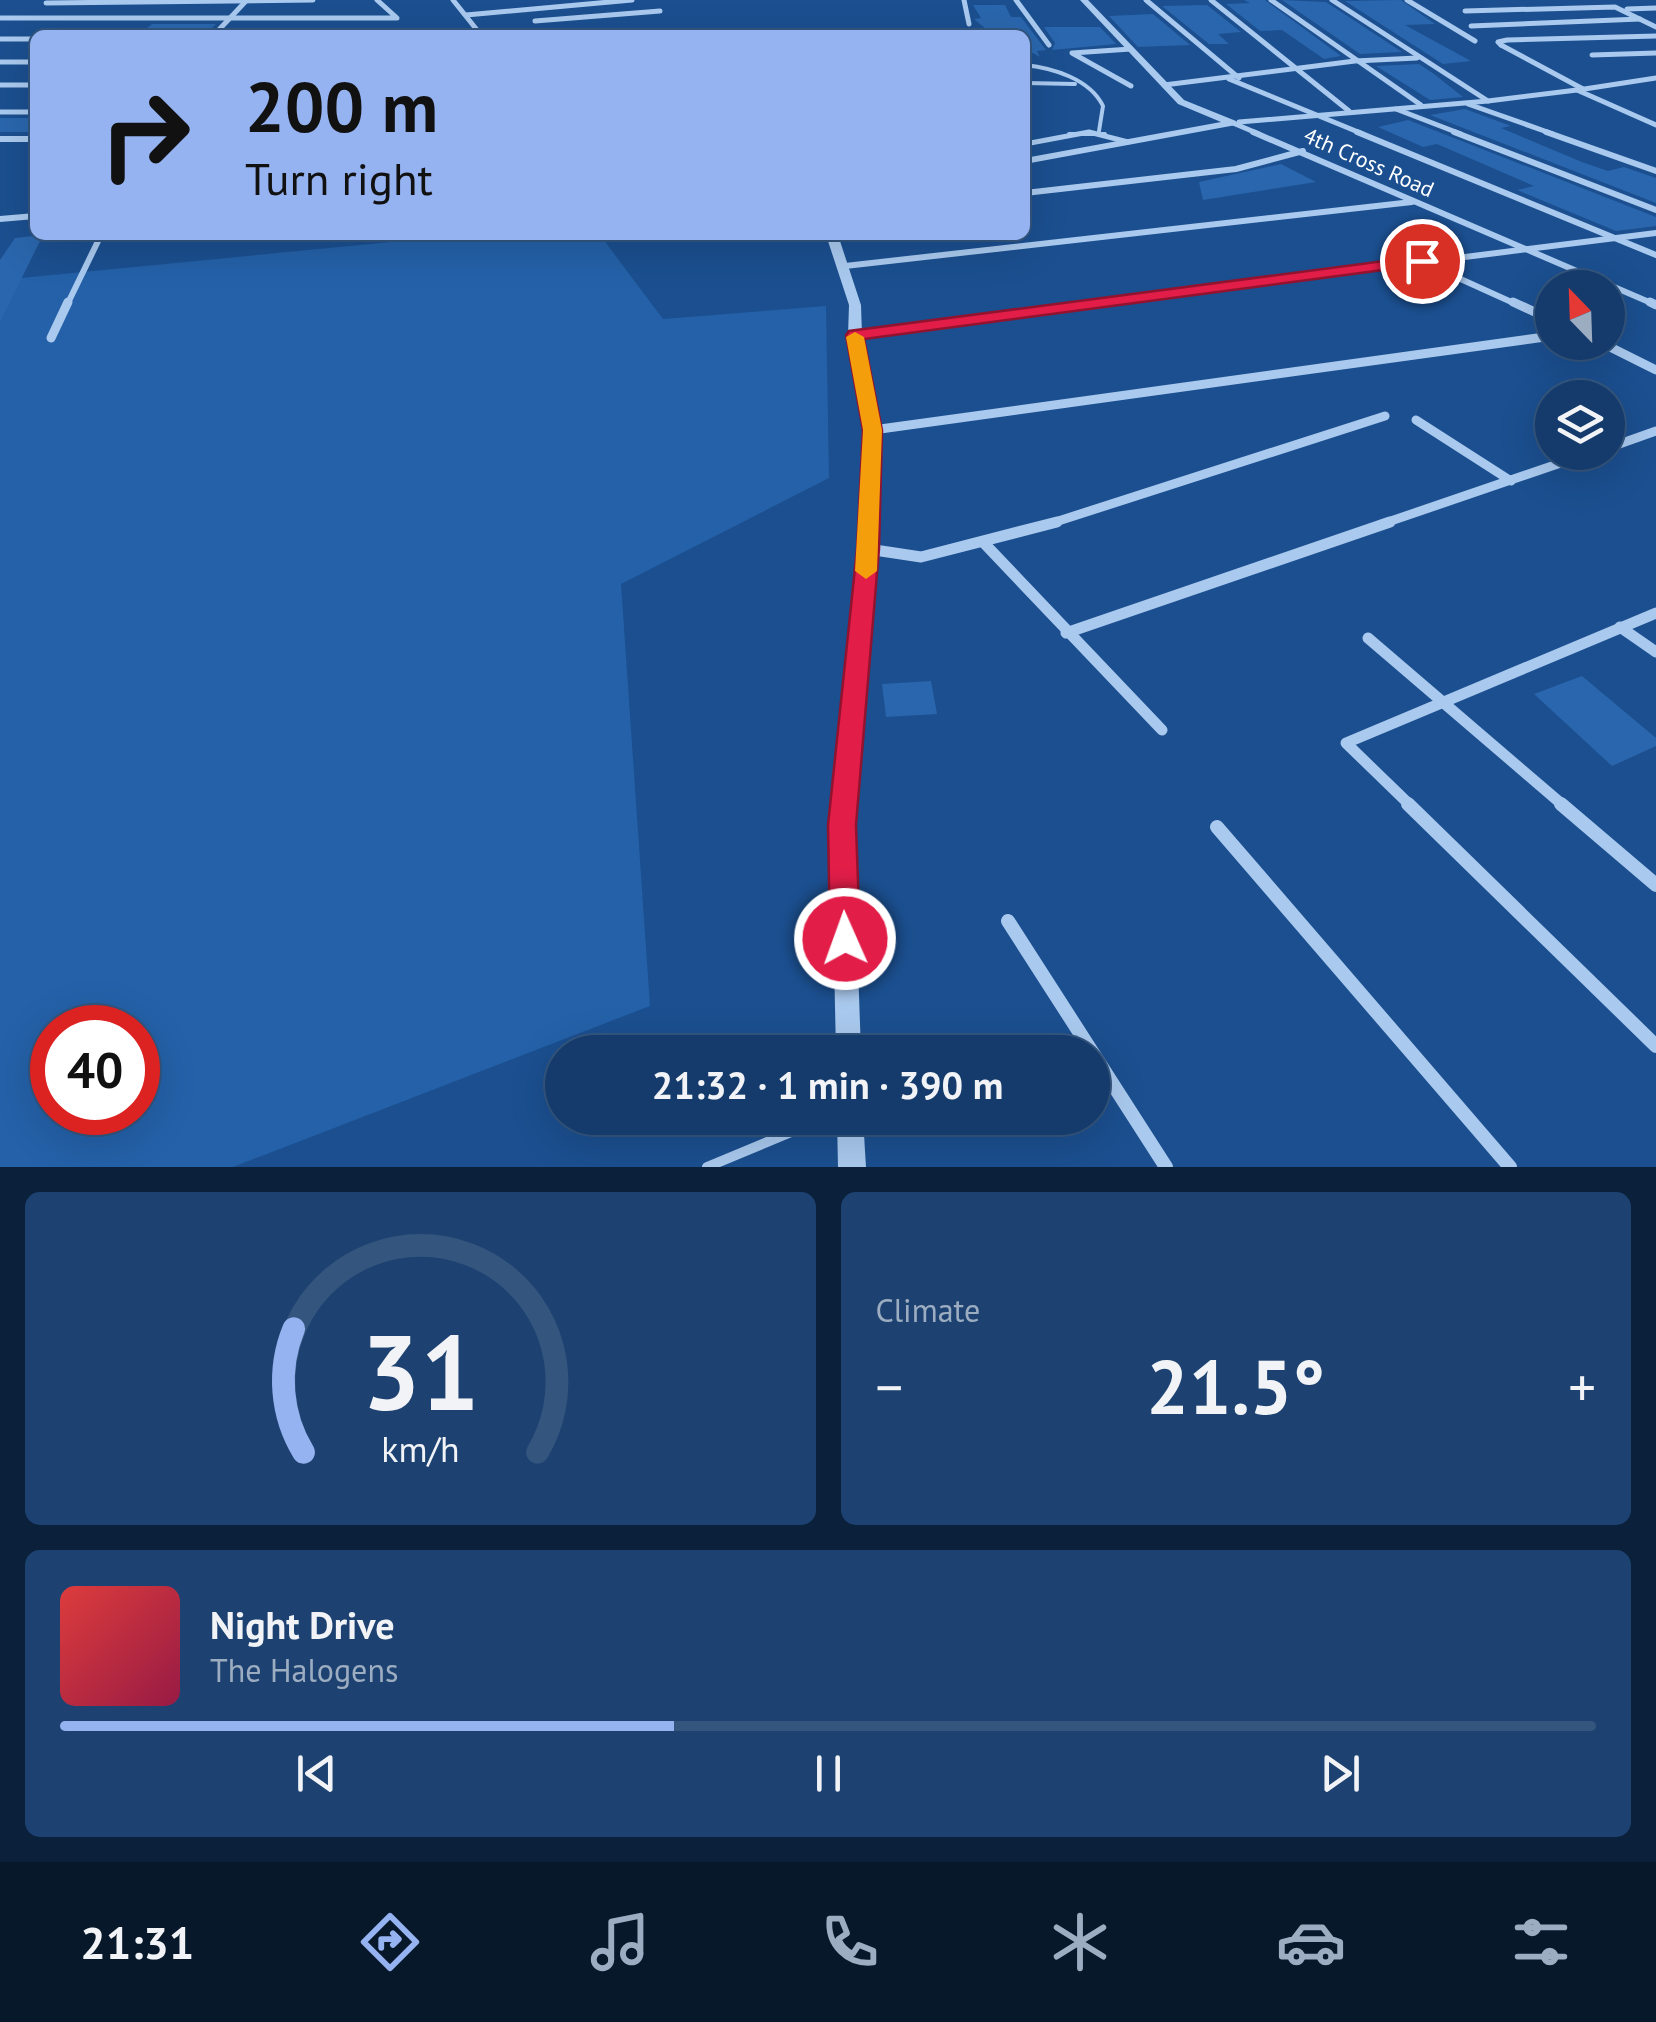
<!DOCTYPE html>
<html lang="en">
<head>
<meta charset="utf-8">
<style>
	:root { --surface:#143b6b; --page:#1d4271; --text:#f1f3f6; --muted:#9dadc1; --line:#33557e; --accent:#95b2f1 }
	body { margin:0; font-family:"PT Sans",sans-serif; background:var(--page); color:var(--text); height:100vh; display:flex; flex-direction:column; font-size:38px; white-space:nowrap }
	* { box-sizing:border-box; margin:0 }
	p { font-size:32px; color:var(--muted) }
	.icon { flex:none; width:55px; height:55px; fill:none; stroke:currentColor; stroke-width:2; stroke-linecap:round; stroke-linejoin:round }
	.map { position:relative; height:1167px; overflow:hidden }
	.side { display:flex; flex-direction:column; gap:25px; padding:25px; background:#0b203b; flex:1 }
	.side>* { flex:none }
	.top-card { position:absolute; left:30px; top:30px; width:1000px; height:210px; border-radius:15px; box-shadow:0 10px 40px #0002,0 0 0 2px var(--line); background:#95b2f1; color:#111; overflow:hidden }
	.needle { width:65px; rotate:337deg }
	.controls { position:absolute; left:1535px; top:270px; display:grid; gap:20px }
	.controls a { display:grid; place-items:center; width:90px; height:90px; border-radius:50%; background:var(--surface); box-shadow:0 10px 40px #0002,0 0 0 2px var(--line); font-size:50px }
	.speed { position:absolute; left:30px; top:1005px; display:flex; gap:20px; font-size:50px; font-weight:700; text-align:center }
	.speed>* { display:grid; place-content:center; width:130px; height:130px; border-radius:50%; background:var(--surface); box-shadow:0 10px 40px #0002,0 0 0 2px var(--line); line-height:1 }
	.speed .limit { border:15px solid #d22; background:#fff; color:#111 }
	.pin { position:absolute; display:grid; place-items:center; width:85px; height:85px; color:#fff; margin:-42px; border:5px solid #fff; border-radius:50%; box-shadow:0 2px 10px #0007 }
	.me { position:absolute; width:110px; margin:-55px; rotate:358deg; stroke-linejoin:round; filter:drop-shadow(0 0 8px #0008) }
	.turn { display:flex; align-items:center; gap:35px; height:210px; padding:0 50px; font-size:45px }
	.turn .icon { width:130px; height:130px; stroke-width:2.5 }
	.turn b { display:block; font-size:70px; line-height:85px }
	.big { font-size:75px; font-weight:600; line-height:1.1 }
	.side .widget { flex:1; display:flex; flex-direction:column; justify-content:center; gap:15px; min-width:0; padding:0 35px; border-radius:15px; background:var(--page) }
	.side .dial { align-items:center; gap:0 }
	.dial svg { height:260px; overflow:visible; fill:none; stroke:var(--line); stroke-width:7; stroke-linecap:round; text-anchor:middle }
	.dial text { fill:var(--text); stroke:none }
	.song { display:flex; align-items:center; gap:30px }
	.cover { width:120px; height:120px; border-radius:15px; background:linear-gradient(135deg,hsl(0 70% 55%),hsl(340 70% 35%)) }
	.played { height:10px; border-radius:5px; background:linear-gradient(90deg,var(--accent) 40%,var(--line) 40%) }
	.keys { display:flex; justify-content:space-around; direction:ltr }
	.heat { display:flex; justify-content:space-between; align-items:center; font-size:55px; direction:ltr }
	.side .tiles { flex:1; display:grid; gap:25px; grid-template-columns:1fr 1fr }
	.widget:last-child { grid-column:span 2 }
	.trip { position:absolute; left:545px; top:1035px; width:565px; height:100px; border-radius:50px; background:var(--surface); box-shadow:0 10px 40px #0002,0 0 0 2px var(--line); font-weight:600; line-height:100px; text-align:center }
	.dock { display:flex; height:160px; justify-content:space-around; align-items:center; background:#08182b; color:var(--muted) }
	.dock .icon { width:70px; height:70px }
	.dock .current { color:var(--accent) }
	.dock b { font-size:45px; color:var(--text) }
	.map>svg:first-child { display:block }
	.green { fill:#2461a8; fill-rule:evenodd }
	.building { fill:#2a66ad }
	.lines { fill:none; stroke-linecap:round; stroke-linejoin:round }
	.service-far2 { stroke:#a9c9ee; stroke-width:4 }
	.service-far1 { stroke:#a9c9ee; stroke-width:5 }
	.service { stroke:#a9c9ee; stroke-width:10 }
	.minor-far4 { stroke:#a9c9ee; stroke-width:5 }
	.minor-far3 { stroke:#a9c9ee; stroke-width:6 }
	.minor-far2 { stroke:#a9c9ee; stroke-width:9 }
	.minor-far1 { stroke:#a9c9ee; stroke-width:11 }
	.minor { stroke:#a9c9ee; stroke-width:14 }
	.tertiary { fill:#a9c9ee; fill-rule:evenodd }
	.route { fill:#e11d48; stroke:#92132f; stroke-width:2.5 }
	.slow { fill:#f59e0b }
	.labels { text-anchor:middle; stroke-width:10; stroke-linejoin:round; paint-order:stroke }
	.far-street-label { font-size:22px; fill:#fff; stroke:#1b4f8f }
</style>
</head>
<body>
<div class="map">
<svg width="1656" height="1167" viewBox="0 0 1656 1167">
	<rect width="100%" height="100%" fill="#1b4f8f"/>
	<path class="green" d="M464,235H600L663,319L826,306L829,478L621,584L650,1006L233,1167H0V280ZM52,1028H138V1112H52Z"/>
	<g class="building">
		<polygon points="1244,0 1265,0 1341,56 1324,59 1282,30 1260,31 1226,4 1250,3"/>
		<polygon points="1282,0 1326,2 1402,52 1360,54"/>
		<polygon points="1401,0 1435,24 1405,25 1471,61 1443,64 1345,1"/>
		<polygon points="973,5 1005,5 1011,17 1021,17 1046,50 1037,51 1040,57 1025,49 1025,35 993,35 974,19 981,18"/>
		<polygon points="1207,5 1241,32 1218,34 1229,44 1209,44 1162,6"/>
		<polygon points="1153,14 1190,45 1138,47 1109,16"/>
		<polygon points="152,24 216,24 208,32 193,35 139,35"/>
		<polygon points="1044,27 1100,27 1116,44 1052,50 1055,43"/>
		<polygon points="1419,64 1434,74 1463,97 1430,100 1376,66"/>
		<polygon points="1465,109 1511,126 1501,128 1582,162 1608,171 1624,167 1656,178 1656,203 1430,115"/>
		<rect x="0" y="118" width="35" height="14"/>
		<polygon points="1408,120 1656,217 1656,226 1616,231 1517,190 1534,186 1437,144 1423,147 1378,127"/>
		<polygon points="1281,164 1316,182 1203,200 1199,182"/>
		<polygon points="43,235 0,322 0,260 15,238"/>
		<polygon points="1582,676 1656,738 1656,746 1612,766 1534,694"/>
		<polygon points="931,681 937,714 886,717 882,684"/>
	</g>
	<g class="lines">
		<g class="service-far2">
			<path d="M1025,65C1053,68 1090,79 1103,106L1099,131"/>
			<polyline points="1025,83 1075,84"/>
			<polyline points="1069,134 1105,134"/>
		</g>
		<polyline class="service-far1" points="1025,144 1089,132 1128,142"/>
		<polyline class="service" points="707,1167 825,1118"/>
		<g class="minor-far4">
			<polyline points="453,0 481,35"/>
			<polyline points="964,0 969,24"/>
			<polyline points="1016,0 1049,45"/>
			<polyline points="1146,0 1239,78"/>
			<polyline points="1211,0 1349,111"/>
			<polyline points="1271,0 1421,105"/>
			<polyline points="1407,0 1475,41"/>
			<polyline points="46,3 313,0"/>
			<polyline points="1627,9 1656,8"/>
			<polyline points="1465,11 1615,7 1656,27"/>
			<polyline points="466,15 632,0"/>
			<polyline points="0,18 397,18 377,0"/>
			<polyline points="535,21 660,11"/>
			<polyline points="1471,26 1640,19"/>
			<polyline points="214,35 246,1"/>
			<polyline points="625,35 652,32"/>
			<polyline points="0,39 35,39"/>
			<polyline points="1501,45 1498,42 1507,40 1656,36"/>
			<polyline points="1501,45 1583,89"/>
			<polyline points="1131,49 1072,53 1131,86"/>
			<polyline points="1592,55 1656,53"/>
			<polyline points="0,62 35,62"/>
			<polyline points="1229,79 1363,134"/>
			<polyline points="0,85 35,85"/>
			<polyline points="1164,85 1355,61 1417,58"/>
			<polyline points="1578,90 1656,78"/>
			<polyline points="1488,101 1577,90 1656,125"/>
			<polyline points="1468,104 1553,134"/>
			<polyline points="1396,109 1461,134"/>
			<polyline points="0,112 35,112"/>
			<polyline points="1239,122 1488,101 1332,0"/>
			<polyline points="1233,123 1259,134"/>
		</g>
		<g class="minor-far3">
			<polyline points="1253,132 1656,305"/>
			<polyline points="1357,132 1656,255"/>
			<polyline points="1454,132 1656,210"/>
			<polyline points="1546,132 1656,171"/>
			<polyline points="0,139 35,139"/>
			<polyline points="1025,193 1236,169 1303,151"/>
			<polyline points="0,219 35,216"/>
			<polyline points="1423,262 1518,305"/>
			<polyline points="845,266 1412,202"/>
			<polyline points="67,305 101,235"/>
			<polyline points="1083,305 1656,233"/>
		</g>
		<g class="minor-far2">
			<polyline points="1513,302 1552,320"/>
			<polyline points="1650,302 1656,305"/>
			<polyline points="855,335 1102,302"/>
			<polyline points="51,338 68,302"/>
			<polyline points="1600,342 1656,370"/>
			<polyline points="1416,420 1511,481"/>
			<polyline points="873,430 1552,336"/>
			<polyline points="1608,448 1656,431"/>
			<polyline points="1049,524 1385,416"/>
			<polyline points="1382,524 1593,452"/>
		</g>
		<g class="minor-far1">
			<polyline points="983,542 1162,730"/>
			<polyline points="868,549 921,557 1057,522"/>
			<polyline points="1620,627 1656,652"/>
			<polyline points="1066,633 1390,522"/>
			<polyline points="1368,638 1564,806"/>
			<polyline points="1411,806 1346,743 1656,613"/>
		</g>
		<g class="minor">
			<polyline points="1408,804 1656,1046"/>
			<polyline points="1561,804 1656,885"/>
			<polyline points="1217,827 1510,1167"/>
			<polyline points="1008,921 1166,1167"/>
		</g>
		<g class="tertiary">
			<polygon points="1080,0 1088,0 1184,100 1236,121 1236,125 1025,164 1025,158 1221,122 1178,104"/>
			<polygon points="826,235 838,235 861,305 862,335 880,430 876,549 853,825 861,1052 836,1052 831,825 860,549 866,430 848,335 849,305"/>
			<polygon points="837,1118 863,1118 866,1167 838,1167"/>
		</g>
	</g>
	<polygon class="route" points="1422,256 1430,261 1428,264 864,339 882,430 879,549 856,825 860,939 856,948 845,952 834,948 830,939 828,825 857,549 863,430 846,335 849,331"/>
	<polygon class="slow" points="855,332 864,337 882,430 877,571 866,579 855,571 863,430 846,337"/>
	<g class="labels">
		<g class="far-street-label">
			<text transform="translate(1369 162) rotate(24)" y="8">4th Cross Road</text>
		</g>
	</g>
</svg>
<div class="controls">
<a><svg class="needle" viewBox="-14 -14 28 28"><path d="M0-13l5 13h-10z" fill="#e53935"/><path d="M0 13l5-13h-10z" fill="#9dadc1"/></svg></a>
<a><svg class="icon" aria-label="layers" viewBox="0 0 24 24"><path d="M12 4l9 5-9 5-9-5zM3 14l9 5 9-5"/></svg></a>
</div>
<div class="speed"><div class="limit">40</div></div>
<div class="pin" style="left:1422px;top:261px;background:#d93025"><svg class="icon" aria-label="arrive" viewBox="0 0 24 24"><path d="M6 21V4h12l-3 4 3 4H6"/></svg></div>
<svg class="me" style="left:845px;top:939px" viewBox="-20 -20 40 40"><circle r="17" fill="#e11d48" stroke="#fff" stroke-width="3"/><path d="M0-11L8 9 0 5-8 9z" fill="#fff"/></svg>
<div class="trip">21:32 · 1 min · 390 m</div>
<div class="top-card">
<div class="turn"><svg class="icon" aria-label="right" viewBox="0 0 24 24"><path d="M7 20v-9h11M14 6l5 5-5 5"/></svg><div><b>200 m</b>Turn right</div></div>
</div>
</div>
<section class="side">
<div class="tiles">
<div class="widget dial"><svg viewBox="0 0 100 80">
<path d="M14 69A42 42 0 1 1 86 69"/>
<path d="M14 69A42 42 0 0 1 11 31" stroke="#95b2f1"/>
<text x="50" y="56" font-size="32" font-weight="700">31</text>
<text x="50" y="72" font-size="11">km/h</text>
</svg></div>
<div class="widget"><p>Climate</p>
<div class="heat"><a>−</a><b class="big">21.5°</b><a>+</a></div>
</div>
<div class="widget">
<div class="song"><i class="cover"></i><div><b>Night Drive</b><p>The Halogens</p></div></div>
<div class="played"></div>
<div class="keys"><svg class="icon" aria-label="previous" viewBox="0 0 24 24"><path d="M18 5L8 12l10 7zM5 5v14"/></svg><svg class="icon" aria-label="pause" viewBox="0 0 24 24"><path d="M8 5v14M16 5v14"/></svg><svg class="icon" aria-label="next" viewBox="0 0 24 24"><path d="M6 5l10 7-10 7zM19 5v14"/></svg></div>
</div>
</div>
</section>
<nav class="dock">
<b>21:31</b>
<svg class="icon current" aria-label="directions" viewBox="0 0 24 24"><path d="M12 3l9 9-9 9-9-9zM9 14v-3h6M13 9l2 2-2 2"/></svg>
<svg class="icon" aria-label="music" viewBox="0 0 24 24"><path d="M9 18V5l10-2v13"/><circle cx="6" cy="18" r="3"/><circle cx="16" cy="16" r="3"/></svg>
<svg class="icon" aria-label="phone" viewBox="0 0 24 24"><path d="M5 4h4l2 5-3 2q2 4 5 5l2-3 5 2v4C11 20 4 13 5 4z"/></svg>
<svg class="icon" aria-label="climate" viewBox="0 0 24 24"><path d="M12 3v18M4 7l16 10M4 17L20 7"/></svg>
<svg class="icon" aria-label="car" viewBox="0 0 24 24"><path d="M5 17H2v-5l4-1 3-4h7l3 4 3 1v5h-3M9 17h6M6 11h13"/><circle cx="7" cy="17" r="2"/><circle cx="17" cy="17" r="2"/></svg>
<svg class="icon" aria-label="filters" viewBox="0 0 24 24"><path d="M4 7h16M4 17h16"/><circle cx="9" cy="7" r="2"/><circle cx="15" cy="17" r="2"/></svg>
</nav>
</body>
</html>
